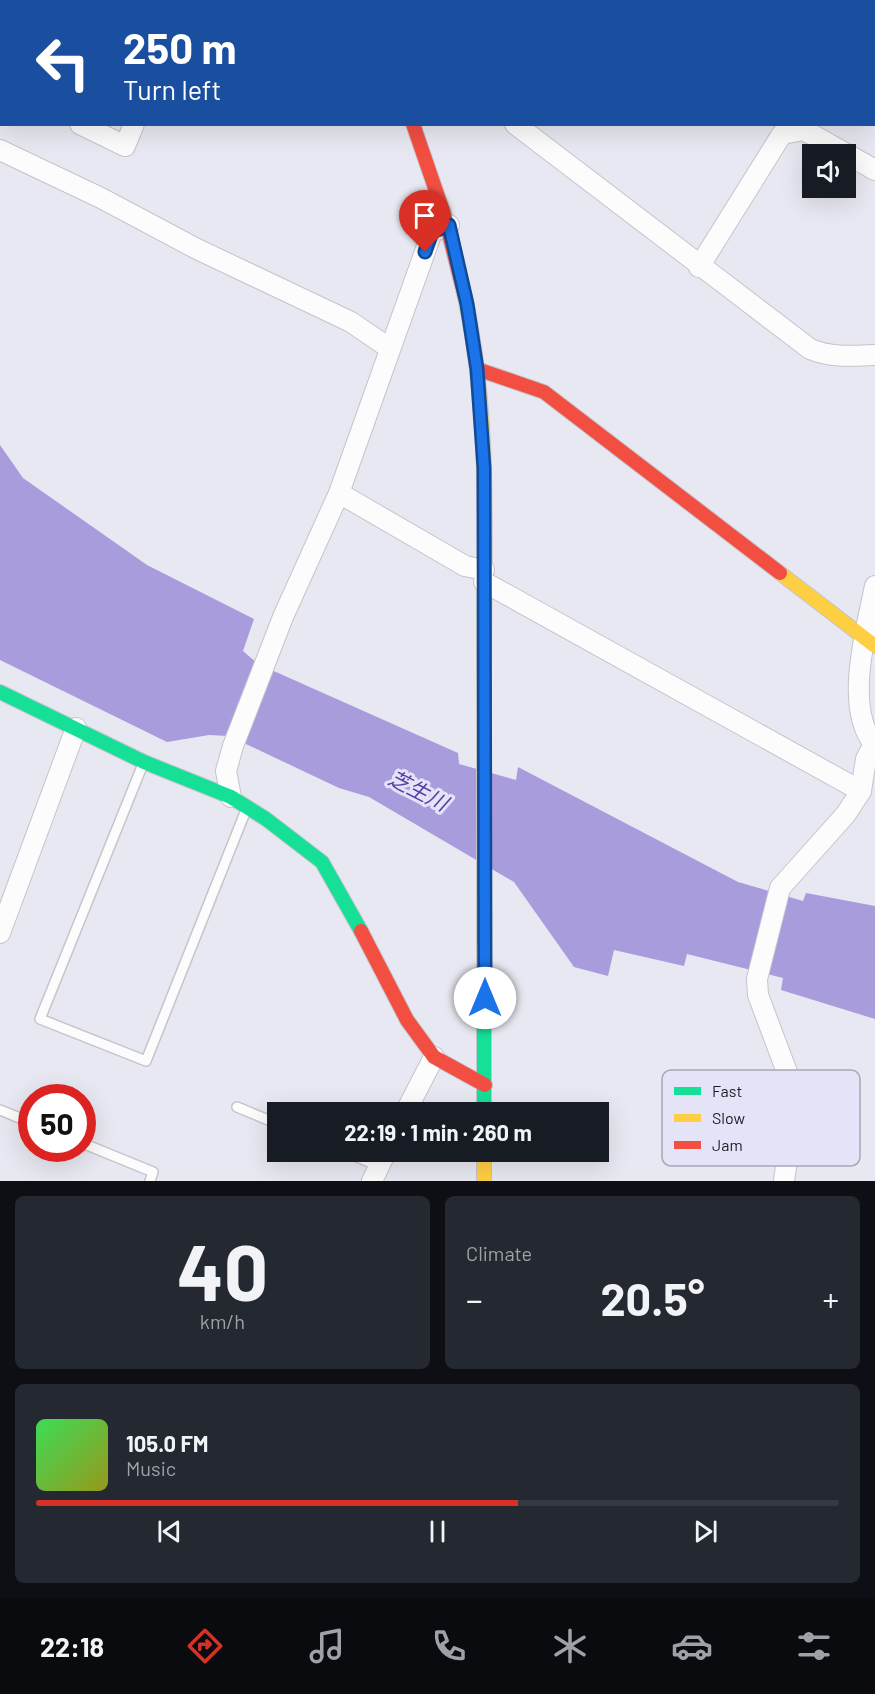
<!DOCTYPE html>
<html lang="en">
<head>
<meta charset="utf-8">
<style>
	:root { --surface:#171b24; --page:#242831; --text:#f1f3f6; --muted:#9ea1a6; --line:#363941; --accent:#d93025 }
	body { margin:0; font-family:Barlow,"Noto Sans JP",sans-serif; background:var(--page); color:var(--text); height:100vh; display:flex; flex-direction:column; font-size:22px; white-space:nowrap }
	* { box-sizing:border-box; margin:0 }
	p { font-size:20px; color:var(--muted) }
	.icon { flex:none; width:33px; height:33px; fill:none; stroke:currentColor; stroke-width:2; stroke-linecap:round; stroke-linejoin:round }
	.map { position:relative; height:1181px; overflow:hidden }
	.sheet { display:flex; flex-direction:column; gap:15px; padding:15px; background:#0d0f14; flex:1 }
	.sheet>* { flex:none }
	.banner { position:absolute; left:0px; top:0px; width:876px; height:126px; box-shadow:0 6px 24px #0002; background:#1a4fa0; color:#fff; overflow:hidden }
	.tools { position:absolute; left:802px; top:144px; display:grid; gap:12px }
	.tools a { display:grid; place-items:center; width:54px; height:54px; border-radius:0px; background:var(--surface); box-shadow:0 6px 24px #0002; font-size:30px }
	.speed { position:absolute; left:18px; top:1084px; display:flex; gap:12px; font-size:30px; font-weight:700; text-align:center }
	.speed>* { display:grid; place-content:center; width:78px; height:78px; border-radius:50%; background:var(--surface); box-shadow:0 6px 24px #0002; line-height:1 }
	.speed .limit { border:9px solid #d22; background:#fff; color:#111 }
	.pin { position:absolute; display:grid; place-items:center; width:51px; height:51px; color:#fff; margin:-62px -26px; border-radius:50% 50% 50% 0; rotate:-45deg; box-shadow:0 0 6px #0007 }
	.pin .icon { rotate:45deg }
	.me { position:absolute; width:66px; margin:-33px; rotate:0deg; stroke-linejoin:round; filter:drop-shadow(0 0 4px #0008) }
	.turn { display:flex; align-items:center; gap:21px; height:126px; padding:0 24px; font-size:27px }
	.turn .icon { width:78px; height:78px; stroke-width:2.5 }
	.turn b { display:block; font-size:42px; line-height:51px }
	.big { font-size:45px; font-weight:700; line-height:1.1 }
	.sheet .tile { flex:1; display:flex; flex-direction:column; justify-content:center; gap:9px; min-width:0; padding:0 21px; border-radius:9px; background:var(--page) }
	.sheet .dial { align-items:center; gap:0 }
	.dial b { font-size:78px; line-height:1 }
	.song { display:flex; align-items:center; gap:18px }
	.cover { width:72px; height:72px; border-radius:9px; background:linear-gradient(135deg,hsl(130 70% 55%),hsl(60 70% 35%)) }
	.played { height:6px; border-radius:3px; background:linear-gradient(90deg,var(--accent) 60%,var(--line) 60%) }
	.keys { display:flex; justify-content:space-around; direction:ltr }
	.heat { display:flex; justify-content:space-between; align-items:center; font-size:33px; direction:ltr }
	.sheet .tiles { flex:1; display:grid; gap:15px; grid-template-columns:1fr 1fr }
	.tile:last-child { grid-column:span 2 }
	.trip { position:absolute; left:267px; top:1102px; width:342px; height:60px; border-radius:0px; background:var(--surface); box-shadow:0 6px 24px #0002; font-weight:700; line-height:60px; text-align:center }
	.tabs { display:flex; height:96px; justify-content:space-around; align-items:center; background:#090b0e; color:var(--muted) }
	.tabs .icon { width:42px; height:42px }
	.tabs .active { color:var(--accent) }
	.tabs b { font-size:27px; color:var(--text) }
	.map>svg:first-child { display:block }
	.water { fill:#a89cdc }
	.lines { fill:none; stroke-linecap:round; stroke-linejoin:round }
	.lane-casing { stroke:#c5c4cd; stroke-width:12 }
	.street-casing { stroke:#c5c4cd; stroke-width:22 }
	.fast-casing { stroke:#c5c4cd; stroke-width:16 }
	.slow-casing { stroke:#c5c4cd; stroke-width:16 }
	.jam-casing { stroke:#c5c4cd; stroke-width:16 }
	.lane { stroke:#fcfcfd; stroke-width:9 }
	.street { stroke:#fcfcfd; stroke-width:20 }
	.fast { stroke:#16e098; stroke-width:14 }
	.slow { stroke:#ffcf43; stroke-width:14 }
	.jam { stroke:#f24e42; stroke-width:14 }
	.route-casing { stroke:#114b97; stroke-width:15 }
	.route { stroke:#1a73e8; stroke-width:10 }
	.labels { text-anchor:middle; stroke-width:6; stroke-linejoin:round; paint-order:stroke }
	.water-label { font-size:21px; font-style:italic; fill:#593ca4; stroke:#e5e3f7 }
	.key { fill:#e5e3f7; stroke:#a9a7b7; stroke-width:1.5 }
	.key-label { font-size:16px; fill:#1d1c23 }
</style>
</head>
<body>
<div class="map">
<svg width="875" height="1181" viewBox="0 0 875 1181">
	<rect width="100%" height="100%" fill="#e8e8f2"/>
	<polygon class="water" points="0,445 23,478 147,565 254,619 243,651 258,664 458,753 459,764 516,780 518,767 738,882 803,901 806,893 875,906 875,1019 781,990 783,978 687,954 684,966 614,950 608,976 574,967 514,882 369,797 339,788 229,736 209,735 167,742 0,660"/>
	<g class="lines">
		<defs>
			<g id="lane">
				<polyline points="143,764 40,1019 146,1061 246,810"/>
				<polyline points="237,1107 278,1124"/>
				<polyline points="0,1110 32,1123"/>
				<polyline points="82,1143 153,1172 150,1181"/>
				<polyline points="345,1152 379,1166"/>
			</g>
			<g id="street">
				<polyline points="418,0 419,2"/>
				<polyline points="186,2 187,0"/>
				<polyline points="0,86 2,87"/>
				<polyline points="80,124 125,146 134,124"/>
				<path d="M515,124L810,349C832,358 852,356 875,355"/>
				<polyline points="0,150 101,198 197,249 351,322 389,348"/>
				<polyline points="699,267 782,134 804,130 875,170"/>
				<polyline points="339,493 465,566 484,570"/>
				<polyline points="484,582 861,791"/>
				<polyline points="231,797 226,771 233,746 283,617 339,493 432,232 449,225"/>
				<polyline points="0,933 76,728"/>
				<polyline points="405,1113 434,1057"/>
				<polyline points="372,1181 386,1152"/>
				<path d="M784,1181L796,1096L758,995L757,979L780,888L846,814L861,791L866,759L874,744C844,708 866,630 875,586"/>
			</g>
			<g id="fast">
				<polyline points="350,0 351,2"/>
				<polyline points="0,692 144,762 231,797 266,819 322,862 361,931"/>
				<polyline points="484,942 484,1113"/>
			</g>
			<g id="slow">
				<path d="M465,297C491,418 484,543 484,665"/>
				<polyline points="780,573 875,646"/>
				<polyline points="484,1152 484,1181"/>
			</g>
			<g id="jam">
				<polyline points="413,124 444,214 465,297"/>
				<polyline points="477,369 544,392 780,573"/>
				<polyline points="484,665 484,942"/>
				<polyline points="361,931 407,1020 434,1057 485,1085"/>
			</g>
		</defs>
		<use href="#lane" class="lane-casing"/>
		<use href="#street" class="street-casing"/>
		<use href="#fast" class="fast-casing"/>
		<use href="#slow" class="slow-casing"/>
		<use href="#jam" class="jam-casing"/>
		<use href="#lane" class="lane"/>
		<use href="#street" class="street"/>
		<use href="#fast" class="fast"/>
		<use href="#slow" class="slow"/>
		<use href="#jam" class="jam"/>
	</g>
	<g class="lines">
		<defs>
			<polyline id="route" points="425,252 432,232 449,225 467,304 477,369 484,468 485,998"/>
		</defs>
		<use href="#route" class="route-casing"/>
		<use href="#route" class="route"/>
	</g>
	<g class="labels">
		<g class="water-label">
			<text transform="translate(418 791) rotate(27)" y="7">芝生川</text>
		</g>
	</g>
	<rect x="662" y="1070" width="198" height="96" rx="9" class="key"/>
	<rect x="674" y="1087" width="27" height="8" fill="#16e098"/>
	<rect x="674" y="1114" width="27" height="8" fill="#ffcf43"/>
	<rect x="674" y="1141" width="27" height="8" fill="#f24e42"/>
	<g class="key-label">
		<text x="712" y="1097">Fast</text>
		<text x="712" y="1124">Slow</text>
		<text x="712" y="1151">Jam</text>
	</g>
</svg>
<div class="tools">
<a><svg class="icon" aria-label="sound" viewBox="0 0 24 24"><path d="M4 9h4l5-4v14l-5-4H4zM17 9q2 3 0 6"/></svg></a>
</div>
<div class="speed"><div class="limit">50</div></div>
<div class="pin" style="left:425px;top:252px;background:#d93025"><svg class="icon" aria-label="arrive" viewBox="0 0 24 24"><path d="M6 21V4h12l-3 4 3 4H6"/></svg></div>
<svg class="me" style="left:485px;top:998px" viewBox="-20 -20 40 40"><circle r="19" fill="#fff"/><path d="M0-13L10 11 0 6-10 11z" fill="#1a73e8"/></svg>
<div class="trip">22:19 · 1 min · 260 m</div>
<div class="banner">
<div class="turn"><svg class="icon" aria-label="left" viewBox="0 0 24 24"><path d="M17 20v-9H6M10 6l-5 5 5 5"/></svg><div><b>250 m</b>Turn left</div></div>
</div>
</div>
<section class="sheet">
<div class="tiles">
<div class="tile dial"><b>40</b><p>km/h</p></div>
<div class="tile"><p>Climate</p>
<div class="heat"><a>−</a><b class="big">20.5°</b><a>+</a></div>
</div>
<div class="tile">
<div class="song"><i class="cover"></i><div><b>105.0 FM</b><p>Music</p></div></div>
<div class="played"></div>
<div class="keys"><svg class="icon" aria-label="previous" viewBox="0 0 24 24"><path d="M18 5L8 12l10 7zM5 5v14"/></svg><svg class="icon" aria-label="pause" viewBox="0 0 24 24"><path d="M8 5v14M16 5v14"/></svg><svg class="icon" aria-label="next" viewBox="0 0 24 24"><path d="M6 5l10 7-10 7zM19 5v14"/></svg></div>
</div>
</div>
</section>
<nav class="tabs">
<b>22:18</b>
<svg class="icon active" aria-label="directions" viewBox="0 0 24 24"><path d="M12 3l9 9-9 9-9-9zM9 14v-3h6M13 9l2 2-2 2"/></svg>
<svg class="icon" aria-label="music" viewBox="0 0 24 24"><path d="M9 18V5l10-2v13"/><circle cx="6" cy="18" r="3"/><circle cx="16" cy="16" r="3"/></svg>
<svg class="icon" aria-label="phone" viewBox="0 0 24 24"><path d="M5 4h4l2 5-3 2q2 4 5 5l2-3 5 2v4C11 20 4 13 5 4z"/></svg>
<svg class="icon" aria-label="climate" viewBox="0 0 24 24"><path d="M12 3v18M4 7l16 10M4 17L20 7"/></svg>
<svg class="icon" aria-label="car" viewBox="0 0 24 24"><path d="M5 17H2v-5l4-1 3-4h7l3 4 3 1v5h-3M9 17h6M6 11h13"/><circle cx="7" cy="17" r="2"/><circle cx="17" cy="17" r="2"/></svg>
<svg class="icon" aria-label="filters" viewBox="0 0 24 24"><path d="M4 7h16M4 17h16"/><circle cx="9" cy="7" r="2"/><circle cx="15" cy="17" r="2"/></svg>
</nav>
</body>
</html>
